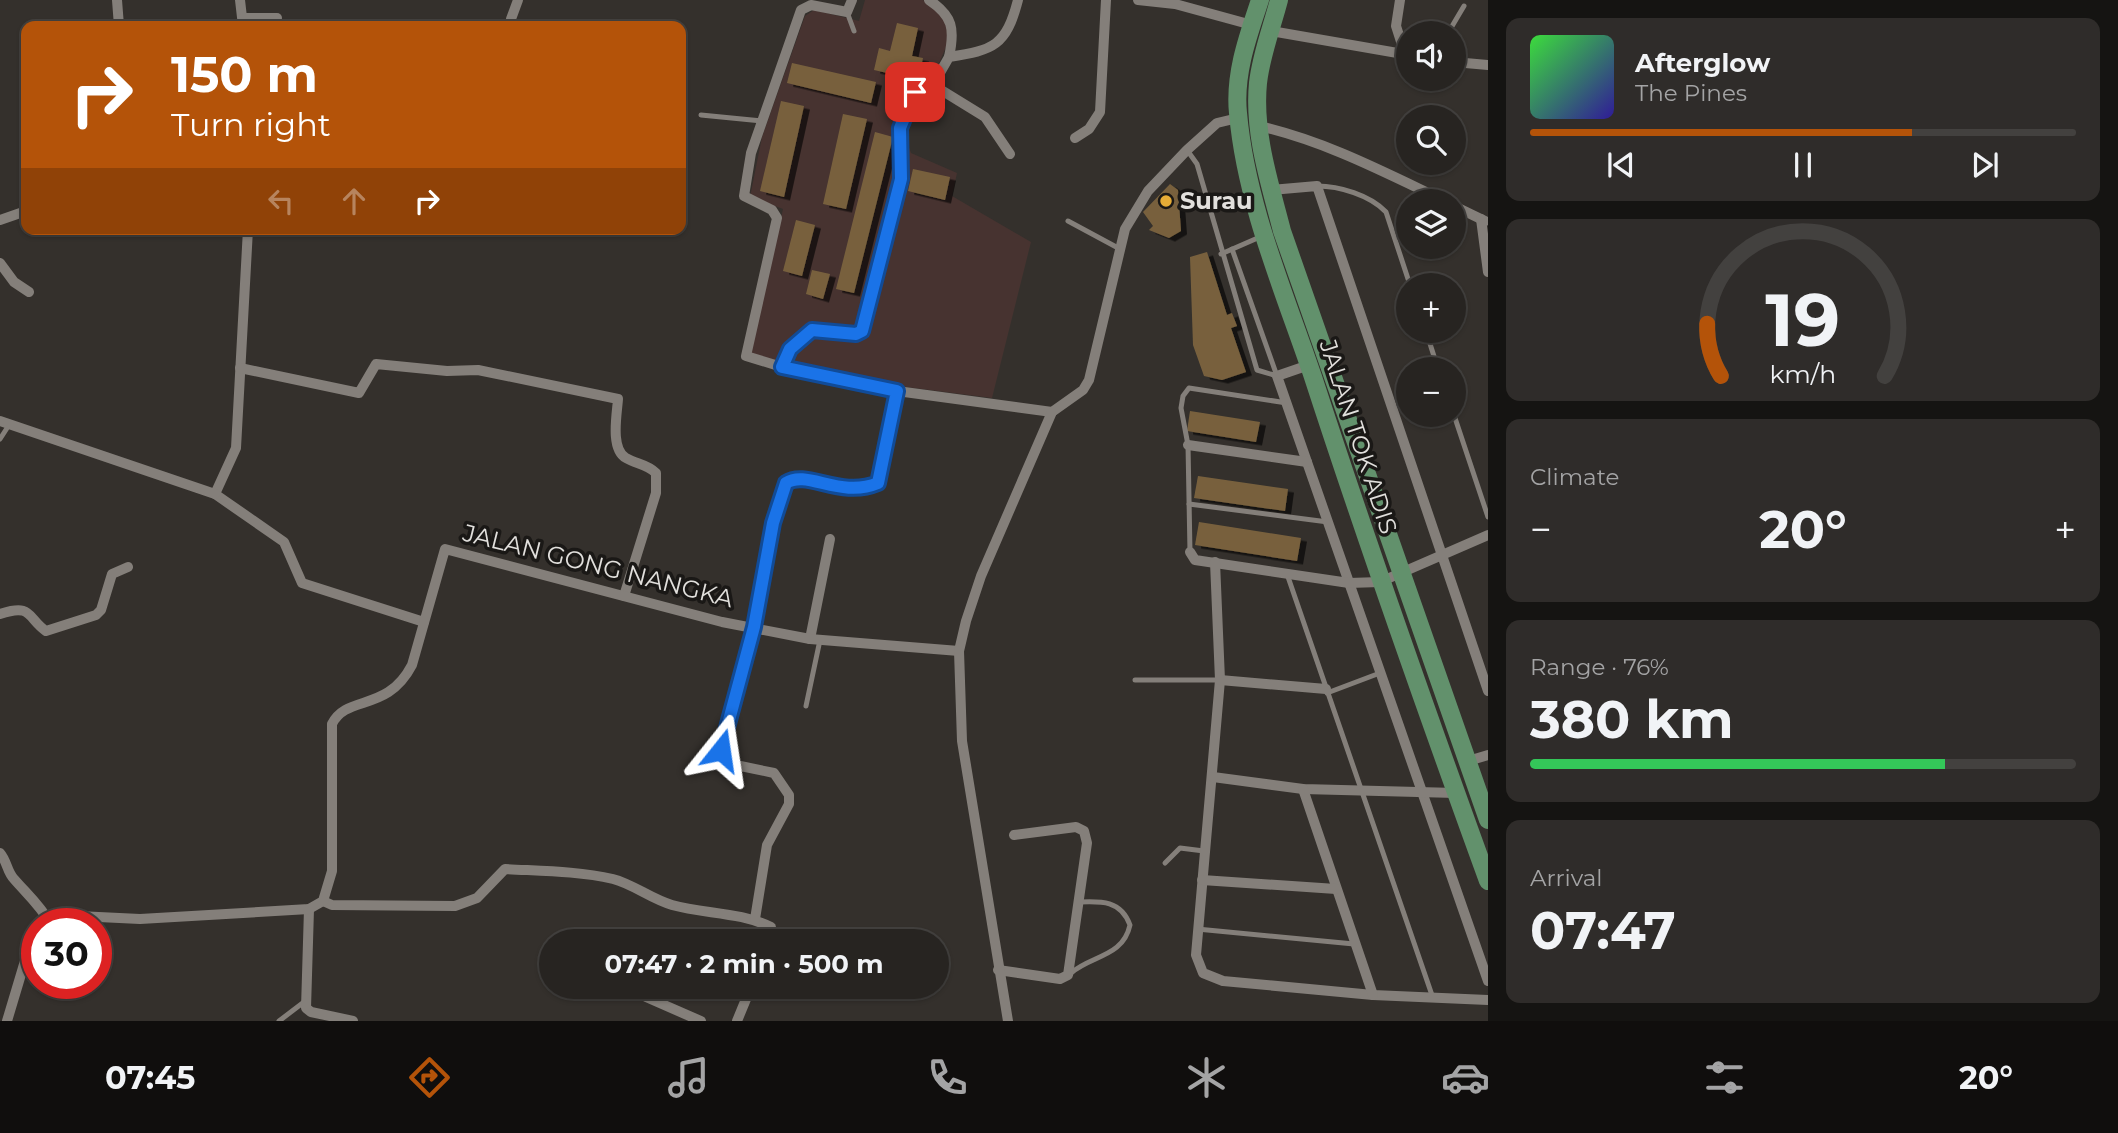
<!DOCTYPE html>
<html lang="en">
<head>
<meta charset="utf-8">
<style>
	:root { --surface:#272421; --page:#2f2c2a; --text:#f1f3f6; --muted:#a4a4a5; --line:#43413f; --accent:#b45309 }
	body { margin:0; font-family:Montserrat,sans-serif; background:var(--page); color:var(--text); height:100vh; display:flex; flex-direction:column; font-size:26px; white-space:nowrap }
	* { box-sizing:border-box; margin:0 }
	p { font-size:23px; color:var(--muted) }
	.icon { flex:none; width:38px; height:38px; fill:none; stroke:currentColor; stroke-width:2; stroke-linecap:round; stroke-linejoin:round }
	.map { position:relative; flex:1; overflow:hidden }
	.details { display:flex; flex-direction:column; gap:18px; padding:18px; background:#151412; width:630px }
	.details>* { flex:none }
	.hud { position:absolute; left:21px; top:21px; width:665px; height:214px; border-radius:14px; box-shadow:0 2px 5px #0004,0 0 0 2px var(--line); background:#b45309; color:#fff; overflow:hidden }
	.tools { position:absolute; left:1396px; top:21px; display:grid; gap:14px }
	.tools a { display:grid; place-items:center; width:70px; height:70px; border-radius:50%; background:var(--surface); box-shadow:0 2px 5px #0004,0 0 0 2px var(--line); font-size:35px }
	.speed { position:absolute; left:21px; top:908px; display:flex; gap:14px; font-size:35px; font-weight:700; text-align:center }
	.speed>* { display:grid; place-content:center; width:91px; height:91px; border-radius:50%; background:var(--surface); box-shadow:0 2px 5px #0004,0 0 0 2px var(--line); line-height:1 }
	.speed .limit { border:10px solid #d22; background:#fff; color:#111 }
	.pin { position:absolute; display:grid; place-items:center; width:60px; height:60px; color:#fff; margin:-30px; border-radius:14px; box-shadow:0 4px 10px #0006 }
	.me { position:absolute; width:77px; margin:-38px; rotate:15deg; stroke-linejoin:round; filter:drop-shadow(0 0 5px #0008) }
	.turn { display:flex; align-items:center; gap:24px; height:147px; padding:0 35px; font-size:32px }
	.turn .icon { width:91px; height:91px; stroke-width:2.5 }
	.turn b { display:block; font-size:49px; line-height:60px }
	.lanes { display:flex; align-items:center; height:66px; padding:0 35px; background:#0003; justify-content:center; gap:35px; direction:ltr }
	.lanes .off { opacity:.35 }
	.big { font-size:52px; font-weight:700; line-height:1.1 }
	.details .card { flex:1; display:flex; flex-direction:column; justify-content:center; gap:10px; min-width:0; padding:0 24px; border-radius:14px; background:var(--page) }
	.details .dial { align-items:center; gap:0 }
	.dial svg { height:182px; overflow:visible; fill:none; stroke:var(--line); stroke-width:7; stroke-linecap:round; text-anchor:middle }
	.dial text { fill:var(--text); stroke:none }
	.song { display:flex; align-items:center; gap:21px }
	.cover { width:84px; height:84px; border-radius:10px; background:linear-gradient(135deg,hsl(120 70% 55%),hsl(250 70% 35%)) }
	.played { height:7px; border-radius:4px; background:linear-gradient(90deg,var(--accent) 70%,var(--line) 70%) }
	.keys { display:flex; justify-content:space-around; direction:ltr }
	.heat { display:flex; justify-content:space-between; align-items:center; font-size:38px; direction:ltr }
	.charge { height:10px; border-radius:5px; background:linear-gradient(90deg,#34c759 76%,var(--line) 0) }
	.trip { position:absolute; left:539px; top:929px; width:410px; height:70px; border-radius:35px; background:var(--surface); box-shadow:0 2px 5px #0004,0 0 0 2px var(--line); font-weight:700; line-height:70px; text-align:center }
	.tabs { display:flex; height:112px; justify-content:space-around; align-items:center; background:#100e0d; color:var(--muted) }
	.tabs .icon { width:49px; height:49px }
	.tabs .active { color:var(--accent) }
	.tabs b { font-size:32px; color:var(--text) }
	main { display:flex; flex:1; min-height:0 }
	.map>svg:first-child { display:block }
	.education { fill:#473330 }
	.building { fill:#78613e; filter:url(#shadow) }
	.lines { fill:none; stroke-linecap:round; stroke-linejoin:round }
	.lane { stroke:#847f7a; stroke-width:5 }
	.street { stroke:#847f7a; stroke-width:10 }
	.primary { stroke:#62916c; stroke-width:18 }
	.route-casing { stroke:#114b97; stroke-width:18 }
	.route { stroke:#1a73e8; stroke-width:12 }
	.poi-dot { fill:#e6ac36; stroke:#1a1816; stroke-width:2.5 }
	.labels { text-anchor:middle; stroke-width:7; stroke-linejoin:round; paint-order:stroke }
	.poi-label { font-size:24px; font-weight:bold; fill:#e2e0dd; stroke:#1a1816; text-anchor:start }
	.street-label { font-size:24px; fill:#e2e0dd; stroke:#1a1816 }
</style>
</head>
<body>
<main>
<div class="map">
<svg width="1488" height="1021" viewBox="0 0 1488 1021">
	<defs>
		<filter id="shadow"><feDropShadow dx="6" dy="3.5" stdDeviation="0" flood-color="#0009"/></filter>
	</defs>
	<rect width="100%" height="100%" fill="#34302c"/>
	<polygon class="education" points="865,0 923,0 944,14 952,33 931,82 920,89 906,139 911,153 957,173 952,196 1031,242 992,398 899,386 749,356 783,209 750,197 762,137 805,16 814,10 859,21"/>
	<g class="building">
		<polygon points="897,23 918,28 912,56 923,58 918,80 874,70 879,48 890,51"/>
		<polygon points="792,63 876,82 871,103 787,83"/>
		<polygon points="781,101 804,106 784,197 760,191"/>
		<polygon points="843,114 867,119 846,209 823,204"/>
		<polygon points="875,132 893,137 854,293 836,289"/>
		<polygon points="913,169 950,177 945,200 908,191"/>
		<polygon points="1170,184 1178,190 1181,231 1169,238 1149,230 1153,226 1143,212"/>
		<polygon points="796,220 815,225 802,276 783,271"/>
		<polygon points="1207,252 1227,315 1232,313 1237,326 1231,328 1246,372 1222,380 1204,376 1193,345 1190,257"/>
		<polygon points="812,270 830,274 823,299 806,294"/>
		<polygon points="1190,411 1260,422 1256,442 1187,431"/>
		<polygon points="1198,476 1288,489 1285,511 1194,498"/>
		<polygon points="1199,522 1301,538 1297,561 1195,545"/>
	</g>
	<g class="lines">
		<g class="lane">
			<polyline points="847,12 854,31"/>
			<polyline points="1448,33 1464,6"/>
			<polyline points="701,115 762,121"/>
			<polyline points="1187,150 1197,164 1257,370 1277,376 1232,249"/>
			<path d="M1317,186C1339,186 1370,195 1386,212L1410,285"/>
			<polyline points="1068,221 1120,249"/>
			<polyline points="1221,254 1260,237"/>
			<polyline points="1426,331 1438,369"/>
			<polyline points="782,367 790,349 812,330 856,334 862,331 901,179 900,128 915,92 933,85"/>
			<polyline points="1454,415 1488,517"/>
			<polyline points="0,439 9,425"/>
			<polyline points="1189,504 1328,522"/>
			<polyline points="1190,552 1188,445 1181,408 1183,396 1189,388 1287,403"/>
			<polyline points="1287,574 1433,998"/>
			<polyline points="1135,680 1219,680"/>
			<polyline points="1327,693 1380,673"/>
			<polyline points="806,706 820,640"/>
			<polyline points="1165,863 1180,848 1204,851"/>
			<polyline points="1197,929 1354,944"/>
			<path d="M1071,973C1092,955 1123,957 1130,925C1121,900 1101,901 1079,902"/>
			<polyline points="279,1021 304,1002"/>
		</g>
		<g class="street">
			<polyline points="117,0 119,26"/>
			<polyline points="240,0 243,26"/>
			<polyline points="852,0 847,12 811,5 801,10 751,153 744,196 772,210 777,218 746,356 782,367 897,391 1052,412"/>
			<path d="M929,0C953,16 955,29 949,57"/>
			<polyline points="1138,0 1175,4 1252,25"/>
			<polyline points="1400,0 1396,26 1405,54"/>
			<polyline points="243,18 277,18"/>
			<polyline points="511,19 518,0"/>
			<polyline points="1271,31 1409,55"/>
			<polyline points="1454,62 1488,65"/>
			<path d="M1259,126C1325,141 1384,172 1445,201"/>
			<polyline points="1075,138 1089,129 1100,112 1106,0"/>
			<path d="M1010,154L985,117L933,85L949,57C994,50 1006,46 1018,0"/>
			<polyline points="1271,190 1317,186 1488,691"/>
			<polyline points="1454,206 1485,221"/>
			<polyline points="1481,219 1488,272"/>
			<polyline points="0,220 26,211"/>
			<polyline points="248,229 236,448 215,494 284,542 302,583 424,622"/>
			<polyline points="0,263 14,282 29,292"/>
			<polyline points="1309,365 1277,376 1488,981"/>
			<path d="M240,368L359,393L376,364L447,371L478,370L618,399C617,414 610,449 626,458C636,464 647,464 656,473V493L624,596"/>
			<polyline points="0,421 215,494"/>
			<polyline points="1188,445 1307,462"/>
			<polyline points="1190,552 1195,560 1349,583 1380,582 1488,535"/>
			<polyline points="1215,562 1220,680 1196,955 1203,973 1223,981 1373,995 1488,1000"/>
			<path d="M0,614C33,603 27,618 46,631L96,615L101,610L112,574L128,567"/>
			<polyline points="810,639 830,539"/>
			<polyline points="1220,680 1326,689"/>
			<polyline points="1468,761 1488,755"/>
			<polyline points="1213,777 1303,789 1456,793"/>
			<polyline points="1303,789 1373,995"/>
			<path d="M0,853C7,861 7,872 14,879C27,894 40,905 50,923"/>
			<polyline points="1202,880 1336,889"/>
			<path d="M323,901L332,905L455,906L477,898L505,869C540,871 578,871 613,879C633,884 651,899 672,905C705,914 740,912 771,927V942"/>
			<polyline points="309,909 306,1008 311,1012 353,1021"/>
			<path d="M755,919L767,845L789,804V795L774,773L731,764L721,750L754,627L781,493L786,483C807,469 841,499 878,483L897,391"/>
			<path d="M50,924L58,919L78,916L140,919L309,909L323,901L332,871V724C347,694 387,713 412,665L445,549L722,622L810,639L959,651"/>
			<polyline points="998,970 1060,979 1068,975 1087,843 1084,831 1076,827 1014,835"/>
			<polyline points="646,997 701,1021"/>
			<polyline points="7,1021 25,961 37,938"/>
			<polyline points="737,1021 751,987"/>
			<polyline points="1008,1021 962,741 959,651 966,621 981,576 1052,412 1083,390 1089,380 1125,229 1148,191 1187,150 1217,123 1238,118"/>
		</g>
		<g class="primary">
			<path d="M1260,0C1248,36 1234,74 1238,113C1246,204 1284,291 1313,377C1368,546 1427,713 1488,881"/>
			<path d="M1279,0C1272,27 1261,55 1258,83C1253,133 1270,184 1282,231L1488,820"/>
		</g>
	</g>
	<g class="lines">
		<defs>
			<path id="route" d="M721,750L754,627L773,523L786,483C807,469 840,499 878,483L897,391L782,367L790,349L812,330L856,334L862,331L901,179L900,128L915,92"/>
		</defs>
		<use href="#route" class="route-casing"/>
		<use href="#route" class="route"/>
	</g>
	<circle class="poi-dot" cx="1166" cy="201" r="7"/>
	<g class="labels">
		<g class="poi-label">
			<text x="1180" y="209">Surau</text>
		</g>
		<g class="street-label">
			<text transform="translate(1358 437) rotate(72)" y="8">JALAN TOK ADIS</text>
			<text transform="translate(598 566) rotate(14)" y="8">JALAN GONG NANGKA</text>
		</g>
	</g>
</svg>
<div class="tools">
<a><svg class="icon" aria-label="sound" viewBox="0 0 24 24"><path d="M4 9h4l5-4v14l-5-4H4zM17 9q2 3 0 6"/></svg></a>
<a><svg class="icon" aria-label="search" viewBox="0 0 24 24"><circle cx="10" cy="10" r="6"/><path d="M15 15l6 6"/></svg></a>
<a><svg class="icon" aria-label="layers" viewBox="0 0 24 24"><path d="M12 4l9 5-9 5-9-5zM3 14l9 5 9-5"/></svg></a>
<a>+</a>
<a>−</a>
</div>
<div class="speed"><div class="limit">30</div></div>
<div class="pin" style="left:915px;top:92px;background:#d93025"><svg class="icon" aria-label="arrive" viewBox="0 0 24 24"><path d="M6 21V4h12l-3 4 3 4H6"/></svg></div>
<svg class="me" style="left:721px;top:750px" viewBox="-20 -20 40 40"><path d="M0-17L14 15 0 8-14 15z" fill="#1a73e8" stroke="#fff" stroke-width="4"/></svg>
<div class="trip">07:47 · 2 min · 500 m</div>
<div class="hud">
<div class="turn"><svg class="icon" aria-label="right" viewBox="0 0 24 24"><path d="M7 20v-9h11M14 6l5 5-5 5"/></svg><div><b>150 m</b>Turn right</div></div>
<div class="lanes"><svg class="icon off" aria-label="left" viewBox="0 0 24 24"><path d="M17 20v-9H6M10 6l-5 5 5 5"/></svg><svg class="icon off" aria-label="ahead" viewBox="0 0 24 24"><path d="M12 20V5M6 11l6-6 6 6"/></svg><svg class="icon" aria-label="right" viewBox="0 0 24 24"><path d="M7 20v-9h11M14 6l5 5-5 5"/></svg></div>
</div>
</div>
<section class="details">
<div class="card">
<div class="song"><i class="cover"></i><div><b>Afterglow</b><p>The Pines</p></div></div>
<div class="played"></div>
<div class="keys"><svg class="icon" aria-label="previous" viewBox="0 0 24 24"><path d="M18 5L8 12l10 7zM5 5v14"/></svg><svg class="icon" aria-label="pause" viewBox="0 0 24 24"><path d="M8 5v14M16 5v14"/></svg><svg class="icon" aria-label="next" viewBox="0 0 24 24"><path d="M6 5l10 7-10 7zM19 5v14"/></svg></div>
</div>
<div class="card dial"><svg viewBox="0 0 100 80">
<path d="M14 69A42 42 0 1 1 86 69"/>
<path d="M14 69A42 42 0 0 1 8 46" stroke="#b45309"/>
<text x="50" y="56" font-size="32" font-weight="700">19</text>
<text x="50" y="72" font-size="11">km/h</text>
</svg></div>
<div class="card"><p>Climate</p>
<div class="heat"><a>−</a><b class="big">20°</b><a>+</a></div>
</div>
<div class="card"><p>Range · 76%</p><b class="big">380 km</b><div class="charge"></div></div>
<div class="card"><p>Arrival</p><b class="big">07:47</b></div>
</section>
</main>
<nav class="tabs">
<b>07:45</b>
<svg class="icon active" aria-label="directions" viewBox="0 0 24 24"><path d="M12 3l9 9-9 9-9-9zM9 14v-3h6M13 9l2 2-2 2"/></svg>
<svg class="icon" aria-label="music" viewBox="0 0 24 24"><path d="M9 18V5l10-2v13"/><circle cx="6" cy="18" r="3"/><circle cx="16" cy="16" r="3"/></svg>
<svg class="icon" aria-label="phone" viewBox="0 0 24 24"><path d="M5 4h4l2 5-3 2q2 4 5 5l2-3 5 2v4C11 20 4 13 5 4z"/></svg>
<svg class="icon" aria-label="climate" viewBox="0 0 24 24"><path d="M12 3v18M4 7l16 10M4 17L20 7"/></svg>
<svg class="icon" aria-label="car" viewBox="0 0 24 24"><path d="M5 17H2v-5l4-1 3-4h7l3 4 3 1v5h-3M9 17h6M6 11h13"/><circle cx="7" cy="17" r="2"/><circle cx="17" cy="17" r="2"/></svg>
<svg class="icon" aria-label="filters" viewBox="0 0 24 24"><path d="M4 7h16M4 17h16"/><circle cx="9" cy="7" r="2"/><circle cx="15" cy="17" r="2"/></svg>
<b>20°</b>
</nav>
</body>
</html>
